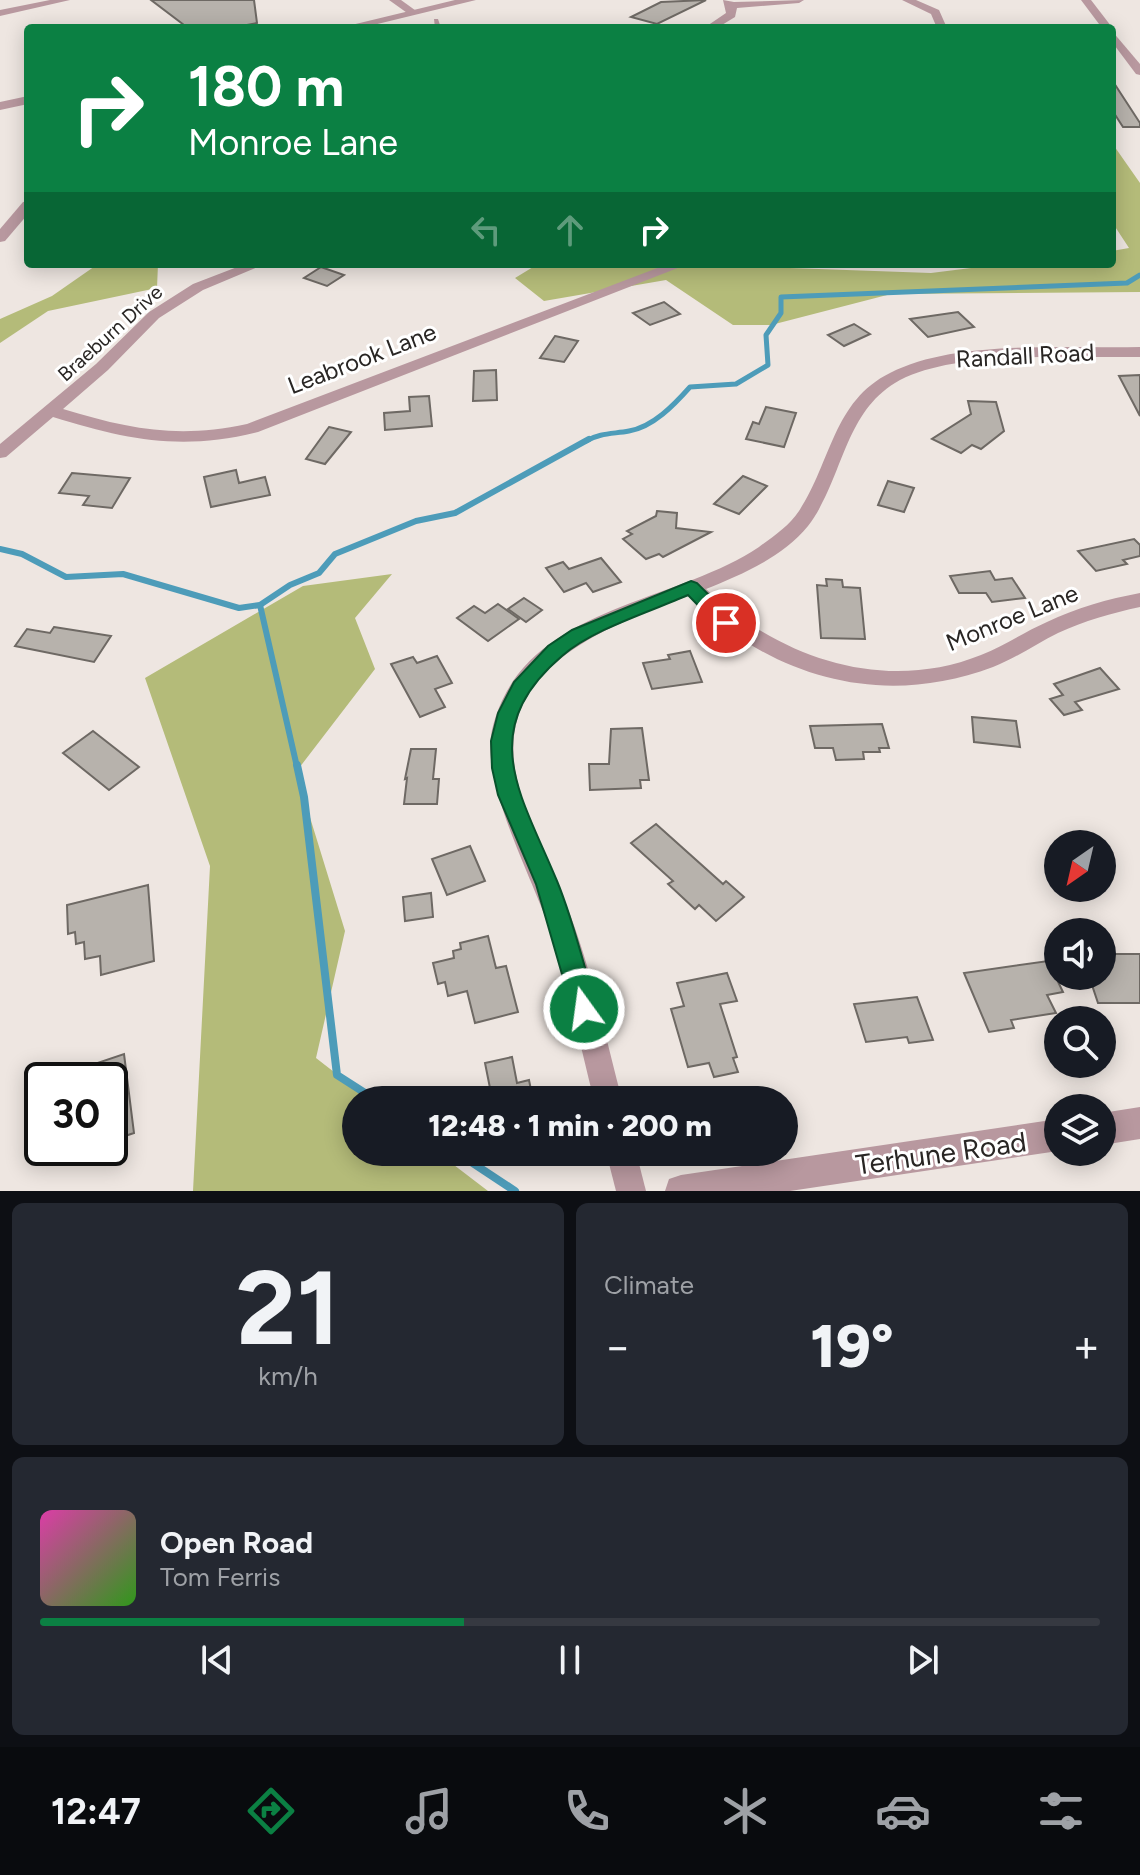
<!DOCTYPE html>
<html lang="en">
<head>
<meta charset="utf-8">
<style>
	:root { --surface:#171b24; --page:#242831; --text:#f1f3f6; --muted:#9ea1a6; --line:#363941; --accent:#0b8043 }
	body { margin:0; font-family:Figtree,sans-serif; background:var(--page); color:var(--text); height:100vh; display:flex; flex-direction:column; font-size:30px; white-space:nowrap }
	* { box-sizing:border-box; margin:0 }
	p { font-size:26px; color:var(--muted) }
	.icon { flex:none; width:44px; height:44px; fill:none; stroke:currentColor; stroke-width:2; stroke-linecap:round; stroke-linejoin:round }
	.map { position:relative; height:1191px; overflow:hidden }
	.panel { display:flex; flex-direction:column; gap:12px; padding:12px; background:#0d0f14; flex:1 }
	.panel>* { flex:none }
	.guide { position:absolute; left:24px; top:24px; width:1092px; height:244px; border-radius:8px; box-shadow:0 4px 20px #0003; background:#0b8043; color:#fff; overflow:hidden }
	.needle { width:52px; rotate:214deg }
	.fabs { position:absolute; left:1044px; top:830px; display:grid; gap:16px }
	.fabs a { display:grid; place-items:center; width:72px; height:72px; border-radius:50%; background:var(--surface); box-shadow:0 4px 20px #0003; font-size:40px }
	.speed { position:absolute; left:24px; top:1062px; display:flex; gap:16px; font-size:40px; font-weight:700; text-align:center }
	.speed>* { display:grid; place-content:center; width:104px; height:104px; border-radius:50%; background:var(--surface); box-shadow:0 4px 20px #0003; line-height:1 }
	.speed .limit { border:4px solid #111; border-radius:12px; background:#fff; color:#111 }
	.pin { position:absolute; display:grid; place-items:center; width:68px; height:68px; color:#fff; margin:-34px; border:4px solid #fff; border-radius:50%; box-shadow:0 2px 8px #0007 }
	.me { position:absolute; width:88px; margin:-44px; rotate:346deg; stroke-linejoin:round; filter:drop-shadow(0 0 6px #0008) }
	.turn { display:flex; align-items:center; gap:28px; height:168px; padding:0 32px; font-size:36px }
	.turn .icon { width:104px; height:104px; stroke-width:2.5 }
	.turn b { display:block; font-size:56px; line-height:68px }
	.lanes { display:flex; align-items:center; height:76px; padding:0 32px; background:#0003; justify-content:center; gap:40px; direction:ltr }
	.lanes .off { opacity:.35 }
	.big { font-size:60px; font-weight:800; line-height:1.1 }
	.panel .card { flex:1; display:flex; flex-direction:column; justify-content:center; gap:12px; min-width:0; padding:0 28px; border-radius:12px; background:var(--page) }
	.panel .dial { align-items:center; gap:0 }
	.dial b { font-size:104px; line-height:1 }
	.song { display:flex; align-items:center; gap:24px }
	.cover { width:96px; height:96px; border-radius:12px; background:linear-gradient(135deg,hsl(320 70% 55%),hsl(110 70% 35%)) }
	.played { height:8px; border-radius:4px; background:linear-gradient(90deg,var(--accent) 40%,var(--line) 40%) }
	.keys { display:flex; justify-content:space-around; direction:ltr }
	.heat { display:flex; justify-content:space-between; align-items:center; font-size:44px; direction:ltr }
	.panel .tiles { flex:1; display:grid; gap:12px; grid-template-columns:1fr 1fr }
	.card:last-child { grid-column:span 2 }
	.trip { position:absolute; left:342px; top:1086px; width:456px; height:80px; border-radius:40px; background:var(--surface); box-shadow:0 4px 20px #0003; font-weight:800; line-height:80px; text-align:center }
	.tabs { display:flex; height:128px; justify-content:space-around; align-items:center; background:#090b0e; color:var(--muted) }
	.tabs .icon { width:56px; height:56px }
	.tabs .on { color:var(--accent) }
	.tabs b { font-size:36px; color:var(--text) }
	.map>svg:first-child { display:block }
	.forest { fill:#b4bb79 }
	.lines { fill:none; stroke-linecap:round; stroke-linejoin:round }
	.stream-far2 { stroke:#4d9cb9; stroke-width:5 }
	.stream-far1 { stroke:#4d9cb9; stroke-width:6 }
	.stream { stroke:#4d9cb9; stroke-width:8 }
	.building { fill:#b7b2ac; stroke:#6e6964; stroke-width:2 }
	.service { fill:#b8989f; fill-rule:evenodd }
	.minor { fill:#b8989f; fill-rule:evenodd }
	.tertiary { fill:#b8989f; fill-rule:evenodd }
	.route { fill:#0b8043; stroke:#07532c; stroke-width:2 }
	.labels { text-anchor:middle; stroke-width:6; stroke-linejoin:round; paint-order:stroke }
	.far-street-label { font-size:20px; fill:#292624; stroke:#fff }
	.street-label { font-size:24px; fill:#292624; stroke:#fff }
	.near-street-label { font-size:28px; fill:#292624; stroke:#fff }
</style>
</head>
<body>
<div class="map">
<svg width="1140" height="1191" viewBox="0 0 1140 1191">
	<rect width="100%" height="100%" fill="#eee6e1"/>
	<g class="forest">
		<polygon points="1112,143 1140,183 1140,292 891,294 771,325 733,325 666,280 544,301 515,278 538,264 679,264 931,273 1003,264 1112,264 1112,251 1129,248 1112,222"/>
		<polygon points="98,264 158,264 157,288 48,311 0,343 0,319 52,296"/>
		<polygon points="392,574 355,618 375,669 296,772 345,931 316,1058 370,1100 356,1100 356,1152 437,1152 488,1191 193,1191 210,866 145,678 303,586"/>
	</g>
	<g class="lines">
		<path class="stream-far2" d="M586,441C600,433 612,434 629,431C653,427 674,405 690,387L736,384L768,365L766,335L781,313V297L1127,283L1140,275"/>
		<g class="stream-far1">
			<polyline points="0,549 22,554 66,577 123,574 239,608 260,605 290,585 319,573 335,554 416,521 455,513 589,439"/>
			<polyline points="260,605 297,767"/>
		</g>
		<g class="stream">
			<polyline points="297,765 304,797 337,1075 376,1100"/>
			<polyline points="456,1152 515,1191"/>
		</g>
	</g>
	<g class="building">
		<polygon points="151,0 254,0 257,23 231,28 188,28"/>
		<polygon points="706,0 657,24 631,17 661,2"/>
		<polygon points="1112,80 1140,123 1140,127 1123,127 1112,110"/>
		<polygon points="321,267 344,275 327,286 304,278"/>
		<polygon points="664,302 680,314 650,325 633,313"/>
		<polygon points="958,312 974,327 928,337 910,319"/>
		<polygon points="854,324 870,334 844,346 828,335"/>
		<polygon points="555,336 578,341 564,362 540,358"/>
		<polygon points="496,370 497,400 473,401 474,371"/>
		<polygon points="1140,375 1140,416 1119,376"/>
		<polygon points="429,396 432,426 385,430 384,413 410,411 409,397"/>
		<polygon points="968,401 996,402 1004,431 981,449 972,445 961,453 932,439 971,414"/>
		<polygon points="766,407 796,413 784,447 746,439 753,422 759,424"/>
		<polygon points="329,427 351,432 325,464 306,459"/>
		<polygon points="236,470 239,483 265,477 270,495 211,507 204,477"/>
		<polygon points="72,473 130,478 112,508 83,505 89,496 59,493"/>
		<polygon points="743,476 767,486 739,514 714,504"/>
		<polygon points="888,481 914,488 904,512 878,505"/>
		<polygon points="657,511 677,513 676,528 711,532 663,557 659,554 646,559 623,539 632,534 627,531 656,516"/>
		<polygon points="1134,539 1140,545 1140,556 1123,560 1127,564 1096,571 1078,551"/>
		<polygon points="601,558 621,582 593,592 586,583 564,592 546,568 563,562 569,569"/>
		<polygon points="990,571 995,580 1012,578 1025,598 992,602 986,593 959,593 950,576"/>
		<polygon points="826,579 842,580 843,587 860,588 865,639 821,638 817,585 827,586"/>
		<polygon points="524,598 542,610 526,622 508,609"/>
		<polygon points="498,604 519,619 488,641 457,618 474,606 485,613"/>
		<polygon points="54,627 111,636 94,662 15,646 27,629 50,633"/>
		<polygon points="690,651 702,682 652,689 643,663 670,659 668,655"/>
		<polygon points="437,656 452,683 435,689 445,707 420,717 391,664 413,657 417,663"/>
		<polygon points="1100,668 1119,689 1075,702 1082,710 1064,715 1050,699 1063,695 1054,684"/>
		<polygon points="972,717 1016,721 1020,747 974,742"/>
		<polygon points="882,724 889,748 879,748 880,752 863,752 864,759 836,760 833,748 815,748 810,726"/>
		<polygon points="642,728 649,780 640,780 641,788 590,790 589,764 609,764 611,729"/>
		<polygon points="93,731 139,767 109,790 63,753"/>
		<polygon points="411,749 436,749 433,779 439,779 437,804 404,804 407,778 405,779"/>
		<polygon points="656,824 723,884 726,881 744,897 716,921 699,905 695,909 668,884 673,881 631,843"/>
		<polygon points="470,846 485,881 447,895 432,859"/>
		<polygon points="148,885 154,961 101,975 100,956 85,959 84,942 76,944 75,932 68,934 67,905"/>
		<polygon points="431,893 433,917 405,921 403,897"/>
		<polygon points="488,936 496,968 506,966 518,1012 475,1023 467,991 448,996 445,982 438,984 433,963 454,958 453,951 461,949 460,943"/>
		<polygon points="1102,954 1140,954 1140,1003 1098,1003 1089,976 1102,976"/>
		<polygon points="1048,961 1063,992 1047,995 1056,1013 1011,1020 1014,1028 989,1032 964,973"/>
		<polygon points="727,973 737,1001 720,1004 737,1057 733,1058 738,1072 714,1077 709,1063 688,1067 671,1009 684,1006 677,983"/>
		<polygon points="917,997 933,1040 909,1043 907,1037 866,1042 854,1004"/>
		<polygon points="124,1054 134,1133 110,1141 110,1080 56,1080 56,1077"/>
		<polygon points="512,1057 517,1083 529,1080 533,1100 472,1100 471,1092 490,1088 485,1063"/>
	</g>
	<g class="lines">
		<polygon class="service" points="434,19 438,19 441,28 435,28"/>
		<g class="minor">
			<polygon points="50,0 70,0 0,16 0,10"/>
			<polygon points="389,0 401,0 419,13 410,15"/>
			<polygon points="723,0 734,2 804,0 799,3 737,8 735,17 717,28 704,28 726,13"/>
			<polygon points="902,0 916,0 939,10 947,28 937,28 931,14"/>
			<polygon points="1081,0 1091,0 1111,26 1112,28 1112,29 1102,28"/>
			<polygon points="1112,31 1140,64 1140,75 1136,74 1112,42"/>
			<polygon points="28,201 28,214 5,241 0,242 0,229 23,202"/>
			<path d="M245,264H265L203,290L159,318L108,370L63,409C129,429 178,439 247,424L668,264H688L258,432C182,451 127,440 53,417L6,457L0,458V444L96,364L149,312L193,284Z"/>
			<path d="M1140,347V357C1073,358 958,350 900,380C843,411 844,479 808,526C783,557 741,575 706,589C779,658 884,694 981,655C1004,646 1024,632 1047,622C1076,608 1108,599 1140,593V607C1112,613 1084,621 1058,633C1036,644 1016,658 993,667C881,709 772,678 688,596C610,626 499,664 515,769C524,820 553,869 571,917C593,977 606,1039 622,1100H594C580,1045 569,990 552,936C535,882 480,784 492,730C521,606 671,606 759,547C774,536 789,526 799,511C831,463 833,401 890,373C956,339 1066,349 1140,347Z"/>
			<polygon points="606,1152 636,1152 646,1191 616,1191"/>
		</g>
		<g class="tertiary">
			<polygon points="455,0 476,0 361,28 339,28"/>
			<polygon points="28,96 28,104 0,110 0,102"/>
			<polygon points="1140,1107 1140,1139 1102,1145 1102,1113"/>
			<polygon points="1058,1119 1058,1151 790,1191 665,1191 669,1179 681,1175"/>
		</g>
	</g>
	<path class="route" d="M691,581L697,583L733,619L736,623L733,628H720L688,595C650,612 593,629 562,656C474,731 522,796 557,881C574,922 584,967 597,1009L593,1017L584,1021L576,1017L572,1009L536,884L498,795L492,768L491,741L498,713L514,682L548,646L572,630Z"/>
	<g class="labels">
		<g class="far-street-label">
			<text transform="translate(110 333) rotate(-42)" y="7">Braeburn Drive</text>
		</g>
		<g class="street-label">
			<text transform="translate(1025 356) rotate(-3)" y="8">Randall Road</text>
			<text transform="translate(362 359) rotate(-21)" y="8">Leabrook Lane</text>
			<text transform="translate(1012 618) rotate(-22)" y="8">Monroe Lane</text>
		</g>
		<g class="near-street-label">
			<text transform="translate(941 1153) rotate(-8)" y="10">Terhune Road</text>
		</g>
	</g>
</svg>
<div class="fabs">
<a><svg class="needle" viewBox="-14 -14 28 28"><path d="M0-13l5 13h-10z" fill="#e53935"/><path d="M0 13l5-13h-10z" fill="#9ea1a6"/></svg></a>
<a><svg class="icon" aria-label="sound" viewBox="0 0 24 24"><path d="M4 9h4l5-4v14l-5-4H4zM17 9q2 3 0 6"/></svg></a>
<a><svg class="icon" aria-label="search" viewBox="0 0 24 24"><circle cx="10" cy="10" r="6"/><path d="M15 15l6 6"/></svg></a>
<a><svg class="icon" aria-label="layers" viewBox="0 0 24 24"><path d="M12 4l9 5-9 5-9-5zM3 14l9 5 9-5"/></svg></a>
</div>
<div class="speed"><div class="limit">30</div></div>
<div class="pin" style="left:726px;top:623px;background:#d93025"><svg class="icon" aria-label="arrive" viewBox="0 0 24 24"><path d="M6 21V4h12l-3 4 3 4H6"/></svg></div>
<svg class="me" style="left:584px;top:1009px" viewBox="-20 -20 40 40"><circle r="17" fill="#0b8043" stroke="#fff" stroke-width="3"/><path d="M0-11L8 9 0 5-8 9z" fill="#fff"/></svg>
<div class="trip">12:48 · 1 min · 200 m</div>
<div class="guide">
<div class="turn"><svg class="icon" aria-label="right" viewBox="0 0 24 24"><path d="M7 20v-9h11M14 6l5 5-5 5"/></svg><div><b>180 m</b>Monroe Lane</div></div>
<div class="lanes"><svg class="icon off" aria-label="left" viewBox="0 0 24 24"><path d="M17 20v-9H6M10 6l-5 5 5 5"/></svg><svg class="icon off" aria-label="ahead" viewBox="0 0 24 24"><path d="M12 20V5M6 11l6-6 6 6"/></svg><svg class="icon" aria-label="right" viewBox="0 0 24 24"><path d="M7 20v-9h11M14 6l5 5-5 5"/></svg></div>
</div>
</div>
<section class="panel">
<div class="tiles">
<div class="card dial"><b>21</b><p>km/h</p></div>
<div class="card"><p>Climate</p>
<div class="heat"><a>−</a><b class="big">19°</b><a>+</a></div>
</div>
<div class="card">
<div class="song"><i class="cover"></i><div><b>Open Road</b><p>Tom Ferris</p></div></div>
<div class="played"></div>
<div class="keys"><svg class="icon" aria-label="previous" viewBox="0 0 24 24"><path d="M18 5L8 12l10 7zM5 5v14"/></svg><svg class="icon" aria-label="pause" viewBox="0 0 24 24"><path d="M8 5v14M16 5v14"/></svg><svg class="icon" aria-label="next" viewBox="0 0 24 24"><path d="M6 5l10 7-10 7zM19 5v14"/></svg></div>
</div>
</div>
</section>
<nav class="tabs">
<b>12:47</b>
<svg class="icon on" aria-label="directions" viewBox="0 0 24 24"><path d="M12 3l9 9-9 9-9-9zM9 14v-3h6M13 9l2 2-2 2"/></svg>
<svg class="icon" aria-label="music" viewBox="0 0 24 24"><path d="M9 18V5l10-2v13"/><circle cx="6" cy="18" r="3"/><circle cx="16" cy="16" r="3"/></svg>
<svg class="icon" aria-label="phone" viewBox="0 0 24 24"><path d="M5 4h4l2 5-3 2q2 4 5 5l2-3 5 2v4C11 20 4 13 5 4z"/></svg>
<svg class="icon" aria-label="climate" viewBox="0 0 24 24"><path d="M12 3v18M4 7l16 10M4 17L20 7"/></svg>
<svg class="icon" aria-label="car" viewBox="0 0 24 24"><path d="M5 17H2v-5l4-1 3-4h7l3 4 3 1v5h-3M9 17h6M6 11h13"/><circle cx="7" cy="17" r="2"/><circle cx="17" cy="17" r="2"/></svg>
<svg class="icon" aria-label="filters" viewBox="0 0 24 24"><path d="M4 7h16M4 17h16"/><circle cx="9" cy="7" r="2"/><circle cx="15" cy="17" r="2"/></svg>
</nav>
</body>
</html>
